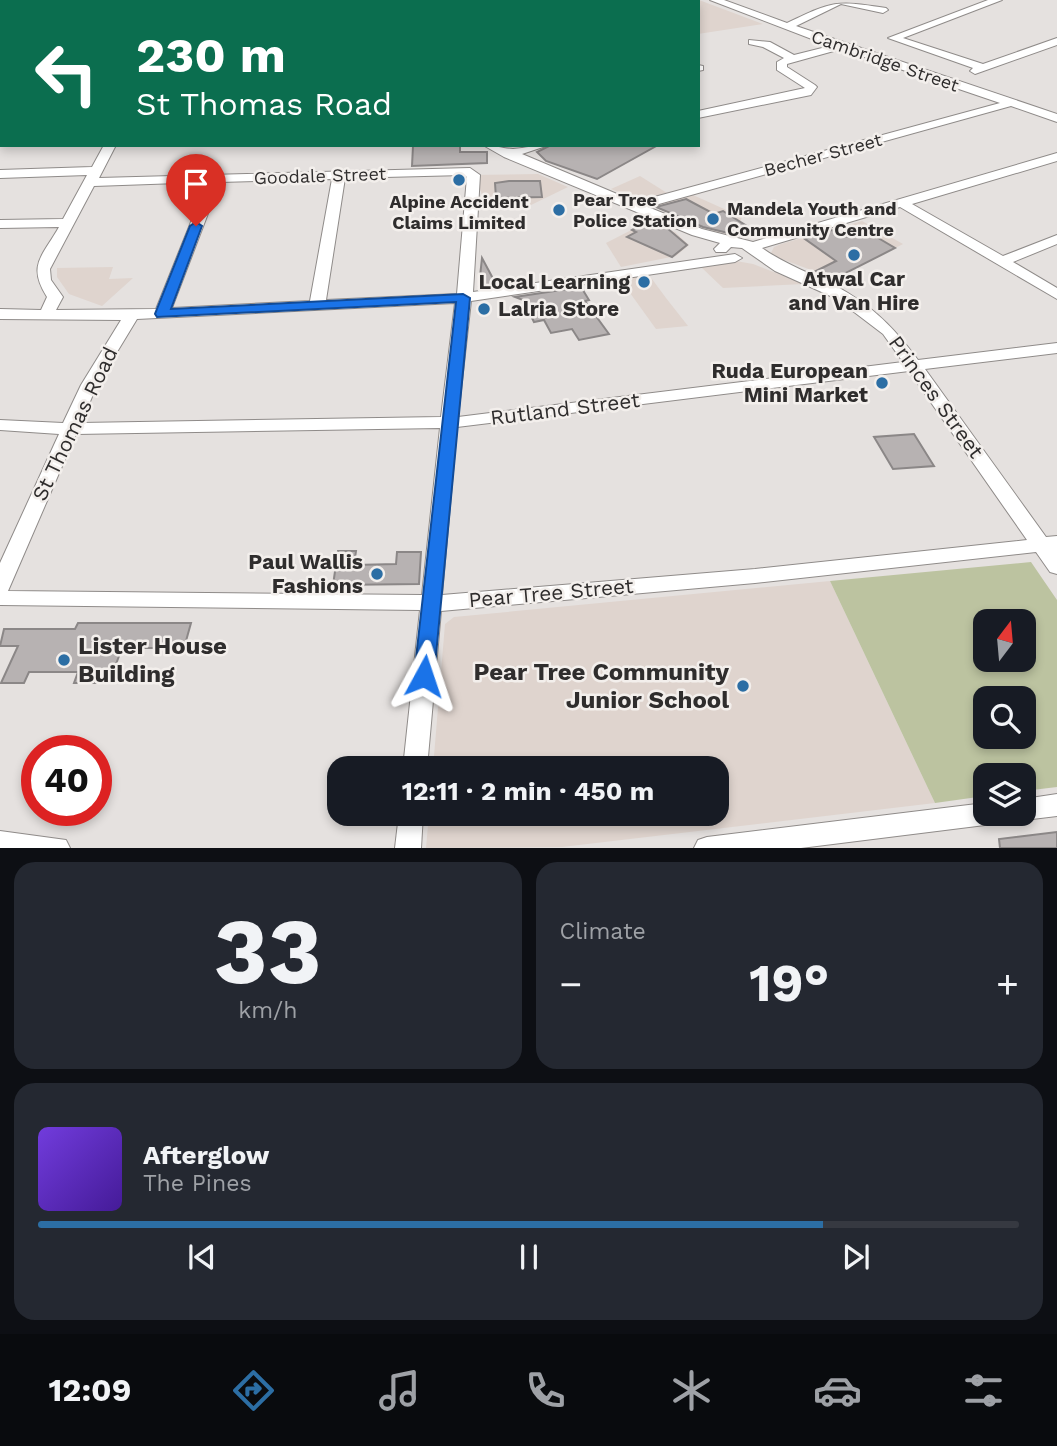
<!DOCTYPE html>
<html lang="en">
<head>
<meta charset="utf-8">
<style>
	:root { --surface:#171b24; --page:#242831; --text:#f1f3f6; --muted:#9ea1a6; --line:#363941; --accent:#2c6ea4 }
	body { margin:0; font-family:"Work Sans",sans-serif; background:var(--page); color:var(--text); height:100vh; display:flex; flex-direction:column; font-size:26px; white-space:nowrap }
	* { box-sizing:border-box; margin:0 }
	p { font-size:23px; color:var(--muted) }
	.icon { flex:none; width:38px; height:38px; fill:none; stroke:currentColor; stroke-width:2; stroke-linecap:round; stroke-linejoin:round }
	.map { position:relative; height:848px; overflow:hidden }
	.drawer { display:flex; flex-direction:column; gap:14px; padding:14px; background:#0d0f14; flex:1 }
	.drawer>* { flex:none }
	.banner { position:absolute; left:0px; top:0px; width:700px; height:147px; box-shadow:0 4px 10px #0003; background:#0b6e4f; color:#fff; overflow:hidden }
	.needle { width:46px; rotate:16deg }
	.controls { position:absolute; left:973px; top:609px; display:grid; gap:14px }
	.controls a { display:grid; place-items:center; width:63px; height:63px; border-radius:14px; background:var(--surface); box-shadow:0 4px 10px #0003; font-size:35px }
	.speed { position:absolute; left:21px; top:735px; display:flex; gap:14px; font-size:35px; font-weight:700; text-align:center }
	.speed>* { display:grid; place-content:center; width:91px; height:91px; border-radius:50%; background:var(--surface); box-shadow:0 4px 10px #0003; line-height:1 }
	.speed .limit { border:10px solid #d22; background:#fff; color:#111 }
	.pin { position:absolute; display:grid; place-items:center; width:60px; height:60px; color:#fff; margin:-72px -30px; border-radius:50% 50% 50% 0; rotate:-45deg; box-shadow:0 0 7px #0007 }
	.pin .icon { rotate:45deg }
	.me { position:absolute; width:77px; margin:-38px; rotate:5deg; stroke-linejoin:round; filter:drop-shadow(0 0 5px #0008) }
	.turn { display:flex; align-items:center; gap:24px; height:147px; padding:0 21px; font-size:32px }
	.turn .icon { width:91px; height:91px; stroke-width:2.5 }
	.turn b { display:block; font-size:49px; line-height:60px }
	.big { font-size:52px; font-weight:700; line-height:1.1 }
	.drawer .card { flex:1; display:flex; flex-direction:column; justify-content:center; gap:10px; min-width:0; padding:0 24px; border-radius:21px; background:var(--page) }
	.drawer .dial { align-items:center; gap:0 }
	.dial b { font-size:91px; line-height:1 }
	.song { display:flex; align-items:center; gap:21px }
	.cover { width:84px; height:84px; border-radius:10px; background:linear-gradient(135deg,hsl(260 70% 55%),hsl(260 70% 35%)) }
	.played { height:7px; border-radius:4px; background:linear-gradient(90deg,var(--accent) 80%,var(--line) 80%) }
	.keys { display:flex; justify-content:space-around; direction:ltr }
	.heat { display:flex; justify-content:space-between; align-items:center; font-size:38px; direction:ltr }
	.drawer .tiles { flex:1; display:grid; gap:14px; grid-template-columns:1fr 1fr }
	.card:last-child { grid-column:span 2 }
	.trip { position:absolute; left:327px; top:756px; width:402px; height:70px; border-radius:21px; background:var(--surface); box-shadow:0 4px 10px #0003; font-weight:700; line-height:70px; text-align:center }
	.menu { display:flex; height:112px; justify-content:space-around; align-items:center; background:#090b0e; color:var(--muted) }
	.menu .icon { width:49px; height:49px }
	.menu .on { color:var(--accent) }
	.menu b { font-size:32px; color:var(--text) }
	.map>svg:first-child { display:block }
	.built { fill:#dfd4ce }
	.green { fill:#bcc3a0; fill-rule:evenodd }
	.building { fill:#b7b2b2; stroke:#8b8787; stroke-width:2 }
	.lines { fill:none; stroke-linecap:round; stroke-linejoin:round }
	.minor-casing { stroke:#8f8b89; stroke-width:2 }
	.minor { fill:#fff; fill-rule:evenodd }
	.route { fill:#1a73e8; stroke:#114b97; stroke-width:2 }
	.poi-dot { fill:#2c6ea4; stroke:#f3efec; stroke-width:2.5 }
	.labels { text-anchor:middle; stroke-width:5; stroke-linejoin:round; paint-order:stroke }
	.far-street-label { font-size:18px; fill:#2f2d2d; stroke:#f3efec }
	.far-poi-label { font-size:18px; font-weight:bold; fill:#2f2d2d; stroke:#f3efec; text-anchor:start }
	.poi-label { font-size:21px; font-weight:bold; fill:#2f2d2d; stroke:#f3efec; text-anchor:end }
	.street-label { font-size:21px; fill:#2f2d2d; stroke:#f3efec }
	.near-poi-label { font-size:24px; font-weight:bold; fill:#2f2d2d; stroke:#f3efec; text-anchor:start }
</style>
</head>
<body>
<div class="map">
<svg width="1057" height="848" viewBox="0 0 1057 848">
	<rect width="100%" height="100%" fill="#e5e1df"/>
	<g class="built">
		<polygon points="512,0 699,0 763,24 698,34 698,2 500,2"/>
		<polygon points="538,174 568,187 531,205 485,204 480,189 468,175"/>
		<polygon points="640,176 667,193 637,200 611,189"/>
		<polygon points="693,195 742,217 740,222 762,234 745,238 722,235 652,206"/>
		<polygon points="862,221 903,244 835,279 779,258 771,253 774,247 781,244"/>
		<polygon points="647,222 675,232 689,245 676,256 621,267 606,243"/>
		<polygon points="736,261 753,264 804,284 723,288 701,267"/>
		<polygon points="113,267 109,279 133,278 102,306 69,294 57,277 57,268"/>
		<polygon points="649,275 666,298 688,326 656,329 620,279"/>
		<polygon points="830,581 935,803 562,847 426,848 429,814 718,814 718,768 433,768 445,624 454,617"/>
	</g>
	<path class="green" d="M1031,562L1057,600V787L1024,791V775H985V796L935,803L830,581ZM1024,621V660H985V621ZM1024,698V737H985V698Z"/>
	<g class="building">
		<polygon points="460,145 460,152 487,152 487,163 412,166 413,146"/>
		<polygon points="551,145 658,145 597,179 546,161 537,152"/>
		<polygon points="509,181 540,181 542,197 496,198 495,183"/>
		<polygon points="686,199 714,214 723,211 758,233 745,237 703,227 656,207"/>
		<polygon points="649,220 667,228 687,245 672,257 627,237 636,232 632,230"/>
		<polygon points="832,230 841,236 853,237 868,232 895,248 834,279 816,271 836,261 805,239"/>
		<polygon points="482,258 497,286 479,286"/>
		<polygon points="581,287 589,300 585,301 609,334 579,340 572,329 551,333 544,320 534,322 523,300 515,297"/>
		<polygon points="914,434 934,466 893,469 874,437"/>
		<polygon points="338,551 356,551 354,565 396,564 397,552 421,552 419,584 333,585"/>
		<polygon points="78,623 191,623 184,648 122,648 109,683 74,683 78,672 29,672 24,683 1,683 18,646 0,646 4,629 75,629"/>
		<polygon points="1057,832 1057,848 1000,848 999,839"/>
	</g>
	<g class="lines">
		<defs>
			<g id="minor">
				<polygon points="58,0 68,0 56,2"/>
				<rect x="448" y="0" width="10" height="2"/>
				<polygon points="469,0 490,0 467,2"/>
				<path d="M710,0H724L787,23C833,1 835,0 886,8L888,10L883,13L841,4L796,26L1057,114V122L1011,106L648,207L702,229L753,242L1057,153V161L912,204L1003,256L1057,235V244L1013,262L1057,288V299L900,207L762,248C790,268 820,276 848,293C879,312 897,332 918,360L1057,343V353L925,369L1046,537L1057,536V574L1050,572L1036,552L755,583L441,611L427,768H403L420,610L0,605V563L59,434L0,430V420L63,423L81,385L121,320L0,319V309L41,310L47,297C27,265 42,257 59,227L0,228V220L63,219L87,175L0,178V170L92,167L104,145H116L99,178L470,168L480,175L473,292L735,254L742,258L735,262L471,301L458,417L903,362L883,334L837,299L775,271L742,248L731,247L726,252H716L714,249L720,243L692,235L504,157L483,145C493,145 505,149 513,149C525,148 536,145 549,145L522,154L636,202L1000,103L841,49L787,64V67L815,85L817,87L811,95L698,118V111L805,88L777,70V62L784,58L763,47L749,44V40L770,42L794,55L830,46ZM464,175L467,177L457,294L326,300L345,178ZM332,179L310,301L172,308L220,182ZM207,182L156,309L56,310L63,297L51,280L50,269L94,186ZM455,303L441,417L81,423L97,385L137,319ZM909,371L1027,540L755,569L442,595L457,427ZM440,428L422,595L8,591L76,434Z"/>
				<polygon points="988,0 1002,0 903,38 983,64 1057,38 1057,45 975,74 970,71 973,68 888,38"/>
				<polygon points="0,40 2,40 0,47"/>
				<polygon points="698,65 703,66 703,70 698,71"/>
				<rect x="0" y="86" width="2" height="6"/>
				<rect x="0" y="126" width="2" height="8"/>
				<polygon points="1057,794 1057,816 1024,820 1015,816 1014,814 1024,814 1024,799"/>
				<polygon points="985,803 985,814 997,814 994,822 985,825 801,848 694,848 698,840 707,837"/>
				<polygon points="399,814 423,814 421,848 395,848"/>
				<polygon points="0,831 66,840 70,848 0,848"/>
			</g>
		</defs>
		<use href="#minor" class="minor-casing"/>
		<use href="#minor" class="minor"/>
	</g>
	<polygon class="route" points="196,222 202,226 171,309 463,294 470,298 434,676 431,682 424,684 417,682 414,676 456,302 157,317 155,314 190,226"/>
	<g class="poi-dot">
		<circle cx="459" cy="180" r="7"/>
		<circle cx="559" cy="210" r="7"/>
		<circle cx="713" cy="219" r="7"/>
		<circle cx="854" cy="255" r="7"/>
		<circle cx="644" cy="282" r="7"/>
		<circle cx="484" cy="309" r="7"/>
		<circle cx="882" cy="383" r="7"/>
		<circle cx="377" cy="574" r="7"/>
		<circle cx="64" cy="660" r="7"/>
		<circle cx="743" cy="686" r="7"/>
	</g>
	<g class="labels">
		<g class="far-street-label">
			<text transform="translate(885 61) rotate(19)" y="6">Cambridge Street</text>
			<text transform="translate(823 155) rotate(-15)" y="6">Becher Street</text>
			<text transform="translate(320 176) rotate(-2)" y="6">Goodale Street</text>
		</g>
		<g class="far-poi-label">
			<text x="573" y="206">Pear Tree<tspan x="573" dy="21">Police Station</tspan></text>
			<text x="459" y="208" text-anchor="middle">Alpine Accident<tspan x="459" dy="21">Claims Limited</tspan></text>
			<text x="727" y="215">Mandela Youth and<tspan x="727" dy="21">Community Centre</tspan></text>
		</g>
		<g class="poi-label">
			<text x="854" y="286" text-anchor="middle">Atwal Car<tspan x="854" dy="24">and Van Hire</tspan></text>
			<text x="630" y="289">Local Learning</text>
			<text x="498" y="316" text-anchor="start">Lalria Store</text>
			<text x="868" y="378">Ruda European<tspan x="868" dy="24">Mini Market</tspan></text>
			<text x="363" y="569">Paul Wallis<tspan x="363" dy="24">Fashions</tspan></text>
		</g>
		<g class="street-label">
			<text transform="translate(936 397) rotate(54)" y="7">Princes Street</text>
			<text transform="translate(565 409) rotate(-7)" y="7">Rutland Street</text>
			<text transform="translate(75 424) rotate(-64)" y="7">St Thomas Road</text>
			<text transform="translate(551 593) rotate(-5)" y="7">Pear Tree Street</text>
		</g>
		<g class="near-poi-label">
			<text x="78" y="654">Lister House<tspan x="78" dy="28">Building</tspan></text>
			<text x="729" y="680" text-anchor="end">Pear Tree Community<tspan x="729" dy="28">Junior School</tspan></text>
		</g>
	</g>
</svg>
<div class="controls">
<a><svg class="needle" viewBox="-14 -14 28 28"><path d="M0-13l5 13h-10z" fill="#e53935"/><path d="M0 13l5-13h-10z" fill="#9ea1a6"/></svg></a>
<a><svg class="icon" aria-label="search" viewBox="0 0 24 24"><circle cx="10" cy="10" r="6"/><path d="M15 15l6 6"/></svg></a>
<a><svg class="icon" aria-label="layers" viewBox="0 0 24 24"><path d="M12 4l9 5-9 5-9-5zM3 14l9 5 9-5"/></svg></a>
</div>
<div class="speed"><div class="limit">40</div></div>
<div class="pin" style="left:196px;top:226px;background:#d93025"><svg class="icon" aria-label="arrive" viewBox="0 0 24 24"><path d="M6 21V4h12l-3 4 3 4H6"/></svg></div>
<svg class="me" style="left:424px;top:676px" viewBox="-20 -20 40 40"><path d="M0-17L14 15 0 8-14 15z" fill="#1a73e8" stroke="#fff" stroke-width="4"/></svg>
<div class="trip">12:11 · 2 min · 450 m</div>
<div class="banner">
<div class="turn"><svg class="icon" aria-label="left" viewBox="0 0 24 24"><path d="M17 20v-9H6M10 6l-5 5 5 5"/></svg><div><b>230 m</b>St Thomas Road</div></div>
</div>
</div>
<section class="drawer">
<div class="tiles">
<div class="card dial"><b>33</b><p>km/h</p></div>
<div class="card"><p>Climate</p>
<div class="heat"><a>−</a><b class="big">19°</b><a>+</a></div>
</div>
<div class="card">
<div class="song"><i class="cover"></i><div><b>Afterglow</b><p>The Pines</p></div></div>
<div class="played"></div>
<div class="keys"><svg class="icon" aria-label="previous" viewBox="0 0 24 24"><path d="M18 5L8 12l10 7zM5 5v14"/></svg><svg class="icon" aria-label="pause" viewBox="0 0 24 24"><path d="M8 5v14M16 5v14"/></svg><svg class="icon" aria-label="next" viewBox="0 0 24 24"><path d="M6 5l10 7-10 7zM19 5v14"/></svg></div>
</div>
</div>
</section>
<nav class="menu">
<b>12:09</b>
<svg class="icon on" aria-label="directions" viewBox="0 0 24 24"><path d="M12 3l9 9-9 9-9-9zM9 14v-3h6M13 9l2 2-2 2"/></svg>
<svg class="icon" aria-label="music" viewBox="0 0 24 24"><path d="M9 18V5l10-2v13"/><circle cx="6" cy="18" r="3"/><circle cx="16" cy="16" r="3"/></svg>
<svg class="icon" aria-label="phone" viewBox="0 0 24 24"><path d="M5 4h4l2 5-3 2q2 4 5 5l2-3 5 2v4C11 20 4 13 5 4z"/></svg>
<svg class="icon" aria-label="climate" viewBox="0 0 24 24"><path d="M12 3v18M4 7l16 10M4 17L20 7"/></svg>
<svg class="icon" aria-label="car" viewBox="0 0 24 24"><path d="M5 17H2v-5l4-1 3-4h7l3 4 3 1v5h-3M9 17h6M6 11h13"/><circle cx="7" cy="17" r="2"/><circle cx="17" cy="17" r="2"/></svg>
<svg class="icon" aria-label="filters" viewBox="0 0 24 24"><path d="M4 7h16M4 17h16"/><circle cx="9" cy="7" r="2"/><circle cx="15" cy="17" r="2"/></svg>
</nav>
</body>
</html>
